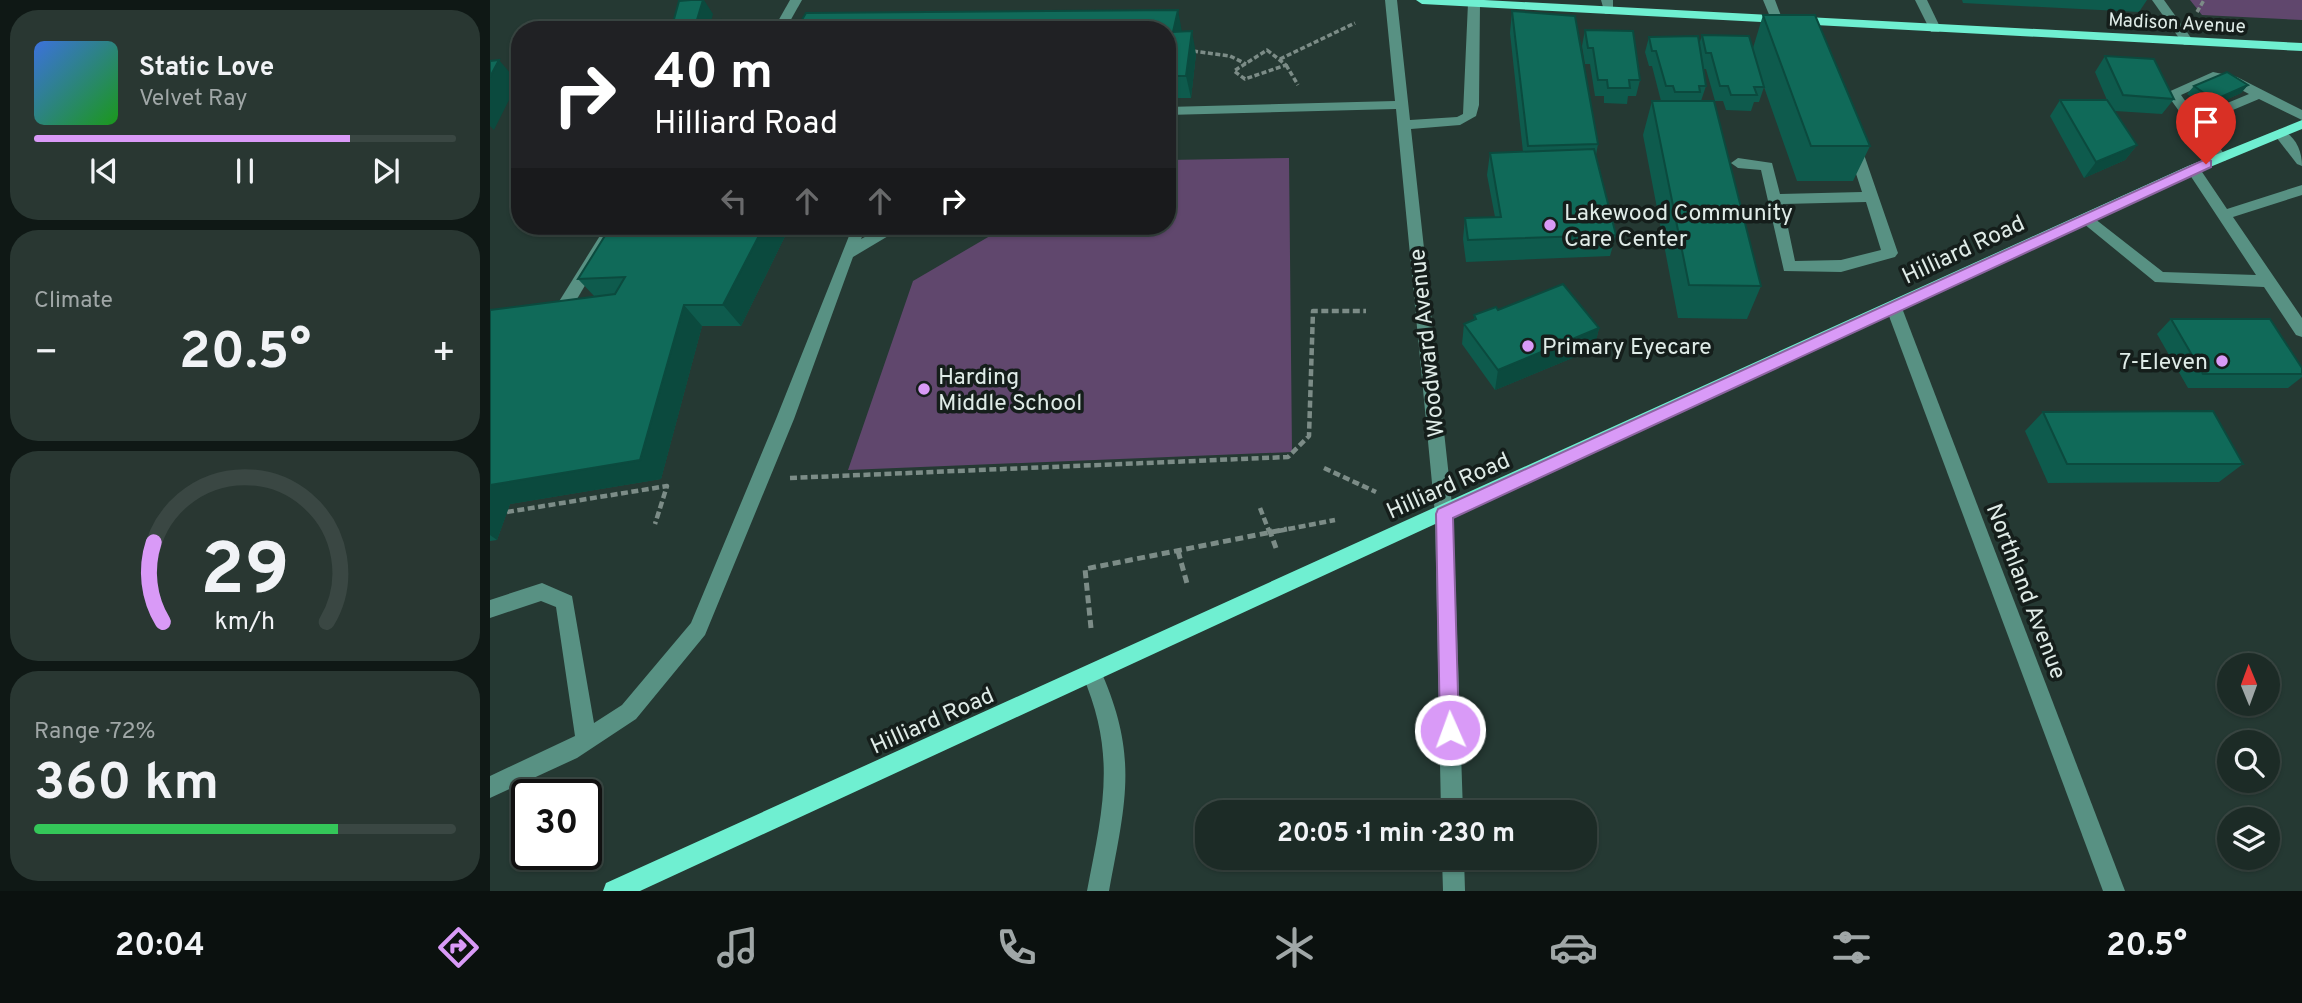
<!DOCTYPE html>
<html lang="en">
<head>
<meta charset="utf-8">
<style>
	:root { --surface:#1c2b26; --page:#293732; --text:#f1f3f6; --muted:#a0a7a7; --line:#3a4743; --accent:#d99af7 }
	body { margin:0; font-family:Overpass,sans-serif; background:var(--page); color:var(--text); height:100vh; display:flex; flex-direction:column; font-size:26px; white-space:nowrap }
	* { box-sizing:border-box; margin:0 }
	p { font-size:23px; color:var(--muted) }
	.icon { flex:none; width:38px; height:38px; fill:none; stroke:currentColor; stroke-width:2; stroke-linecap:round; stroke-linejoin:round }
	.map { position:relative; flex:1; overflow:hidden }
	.panel { display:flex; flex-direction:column; gap:10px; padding:10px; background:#0f1815; width:490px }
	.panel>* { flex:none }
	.hud { position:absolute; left:21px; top:21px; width:665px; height:214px; border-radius:28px; box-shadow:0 2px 5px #0004,0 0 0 2px var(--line); background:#202124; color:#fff; overflow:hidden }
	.needle { width:46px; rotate:359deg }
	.buttons { position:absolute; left:1727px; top:653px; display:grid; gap:14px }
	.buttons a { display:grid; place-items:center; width:63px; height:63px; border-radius:50%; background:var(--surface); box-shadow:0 2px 5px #0004,0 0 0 2px var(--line); font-size:35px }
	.speed { position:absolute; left:21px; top:779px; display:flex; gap:14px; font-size:35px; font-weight:700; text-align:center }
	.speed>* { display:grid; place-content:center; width:91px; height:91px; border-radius:50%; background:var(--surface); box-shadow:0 2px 5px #0004,0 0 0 2px var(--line); line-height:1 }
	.speed .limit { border:4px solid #111; border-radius:10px; background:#fff; color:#111 }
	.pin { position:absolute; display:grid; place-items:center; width:60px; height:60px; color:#fff; margin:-72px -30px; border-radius:50% 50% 50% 0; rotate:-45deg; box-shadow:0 0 7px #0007 }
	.pin .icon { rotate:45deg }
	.me { position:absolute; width:77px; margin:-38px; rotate:358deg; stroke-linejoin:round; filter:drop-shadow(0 0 5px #0008) }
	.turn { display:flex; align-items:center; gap:24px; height:147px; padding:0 28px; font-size:32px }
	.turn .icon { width:91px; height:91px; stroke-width:2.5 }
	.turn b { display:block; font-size:49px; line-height:60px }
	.lanes { display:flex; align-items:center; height:66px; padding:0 28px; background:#0003; justify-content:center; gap:35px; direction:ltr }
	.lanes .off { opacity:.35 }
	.big { font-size:52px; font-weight:700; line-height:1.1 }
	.panel .card { flex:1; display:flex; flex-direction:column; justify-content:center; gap:10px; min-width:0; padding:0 24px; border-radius:28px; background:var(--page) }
	.panel .dial { align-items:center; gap:0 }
	.dial svg { height:182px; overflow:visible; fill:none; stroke:var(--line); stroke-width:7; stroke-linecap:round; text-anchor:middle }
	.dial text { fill:var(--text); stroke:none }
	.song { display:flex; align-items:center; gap:21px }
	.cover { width:84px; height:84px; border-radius:10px; background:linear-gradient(135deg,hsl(220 70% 55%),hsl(120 70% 35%)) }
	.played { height:7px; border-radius:4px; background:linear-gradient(90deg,var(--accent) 75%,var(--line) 75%) }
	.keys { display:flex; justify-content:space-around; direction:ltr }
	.heat { display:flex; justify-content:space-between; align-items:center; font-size:38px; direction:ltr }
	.charge { height:10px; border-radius:5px; background:linear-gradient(90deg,#34c759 72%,var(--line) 0) }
	.trip { position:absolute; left:705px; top:800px; width:402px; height:70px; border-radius:28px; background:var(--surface); box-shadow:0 2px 5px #0004,0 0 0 2px var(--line); font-weight:700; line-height:70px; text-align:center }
	.menu { display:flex; height:112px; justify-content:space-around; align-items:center; background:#0b110f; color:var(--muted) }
	.menu .icon { width:49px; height:49px }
	.menu .current { color:var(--accent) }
	.menu b { font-size:32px; color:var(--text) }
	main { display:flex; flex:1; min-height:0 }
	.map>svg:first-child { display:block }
	.green { fill:#60476d }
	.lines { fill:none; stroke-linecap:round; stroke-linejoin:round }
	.path-far2 { stroke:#7c8c87; stroke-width:3.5; stroke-dasharray:5 2.5; stroke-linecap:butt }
	.path-far1 { stroke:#7c8c87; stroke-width:4.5; stroke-dasharray:7 3.5; stroke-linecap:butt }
	.path { stroke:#7c8c87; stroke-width:5; stroke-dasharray:8 4.5; stroke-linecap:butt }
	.minor { fill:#589183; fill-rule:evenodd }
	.major { fill:#6fefd1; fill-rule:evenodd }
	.wall { fill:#0e5b4d }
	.shaded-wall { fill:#0b4a3e }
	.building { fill:#106a59; stroke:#0b4a3e; stroke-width:2 }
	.route { fill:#d99af7; stroke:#8d64a1; stroke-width:2 }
	.poi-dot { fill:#d99af7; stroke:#151e1b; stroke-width:2.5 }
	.labels { text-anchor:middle; stroke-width:7; stroke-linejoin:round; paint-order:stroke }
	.far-street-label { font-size:19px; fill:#dfebe7; stroke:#151e1b }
	.poi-label { font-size:23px; fill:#dfebe7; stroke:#151e1b; text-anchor:start }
	.street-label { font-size:23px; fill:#dfebe7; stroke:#151e1b }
</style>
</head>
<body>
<main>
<section class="panel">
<div class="card">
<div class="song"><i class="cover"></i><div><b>Static Love</b><p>Velvet Ray</p></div></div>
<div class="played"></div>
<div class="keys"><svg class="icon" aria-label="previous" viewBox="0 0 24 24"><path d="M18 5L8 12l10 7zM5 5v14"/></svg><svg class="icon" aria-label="pause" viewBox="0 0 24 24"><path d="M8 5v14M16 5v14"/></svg><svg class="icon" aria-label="next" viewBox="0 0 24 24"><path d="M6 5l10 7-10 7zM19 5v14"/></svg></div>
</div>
<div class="card"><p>Climate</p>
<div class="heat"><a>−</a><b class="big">20.5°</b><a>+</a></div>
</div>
<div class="card dial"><svg viewBox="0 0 100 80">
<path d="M14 69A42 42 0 1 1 86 69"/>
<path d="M14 69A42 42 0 0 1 10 34" stroke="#d99af7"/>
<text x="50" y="56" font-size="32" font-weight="700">29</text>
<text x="50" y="72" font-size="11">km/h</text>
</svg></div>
<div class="card"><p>Range · 72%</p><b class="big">360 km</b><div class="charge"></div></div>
</section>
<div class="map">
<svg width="1812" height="891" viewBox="0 0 1812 891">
	<rect width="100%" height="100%" fill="#253933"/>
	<g class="green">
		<polygon points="1700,0 1812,0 1812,20 1712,15"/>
		<polygon points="799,158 802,452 358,470 423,281 517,226 677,226 677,160"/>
	</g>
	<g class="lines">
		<g class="path-far2">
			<polyline points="1707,12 1714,0"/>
			<polygon points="777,50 796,65 755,79 744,71"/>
			<polyline points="703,51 740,56 756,64"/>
			<polyline points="790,59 865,23"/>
			<polyline points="796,65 808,85"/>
		</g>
		<g class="path-far1">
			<polyline points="834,468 886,492"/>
			<polyline points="300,478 798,457 819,436 823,311 876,311"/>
			<polyline points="770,508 779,531"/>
			<polyline points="17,512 177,486 165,524"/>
			<polyline points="788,531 845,520"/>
		</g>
		<g class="path">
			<polyline points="779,529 786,548"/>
			<polyline points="688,551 698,587"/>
			<polyline points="601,628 595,569 797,529"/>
		</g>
		<g class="minor">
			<polygon points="300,0 312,0 295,30 283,30"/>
			<polygon points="895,0 907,0 920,120 967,117 973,114 978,3 981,0 990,3 989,105 986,116 970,125 921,129 963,514 973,812 951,812 945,514 906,109 677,115 677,107 905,101"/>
			<polygon points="1111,0 1123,0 1123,14 1115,14"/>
			<polygon points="1273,0 1285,0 1293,21 1291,24 1283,24"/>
			<polygon points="1425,0 1437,0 1451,29 1449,32 1441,32"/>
			<polygon points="1662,0 1674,0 1704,42 1702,45 1694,45"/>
			<path d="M1723,72L1747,77L1812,110V120L1769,99L1712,123L1737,158L1735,161H1725L1676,93ZM1724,80L1738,83L1759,94L1706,116L1691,95Z"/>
			<path d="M1790,129C1805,135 1812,150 1812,166L1807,164L1783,133Z"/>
			<path d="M1363,138L1370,143L1408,253L1405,257L1351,272L1294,271L1271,170L1248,168L1241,163L1248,158L1282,163L1290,194L1372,192L1356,143ZM1376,202L1391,250L1351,260L1305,261L1293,204Z"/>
			<polygon points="1703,164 1708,166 1737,209 1812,185 1812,195 1743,217 1812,318 1812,337 1806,335 1774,287 1665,282 1588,219 1595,214 1600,215 1673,272 1766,275 1696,169"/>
			<polygon points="116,226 130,226 77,316 65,316 63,312 65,308"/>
			<polygon points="363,226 377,226 371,239 396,226 415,226 363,257 304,419 215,635 146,719 87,758 0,798 0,776 85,736 66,607 51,601 0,618 0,600 52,583 82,596 104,723 132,705 201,623 286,419"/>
			<polygon points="1404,302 1412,308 1635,891 1613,891 1396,308"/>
			<path d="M602,664L609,667C649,755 636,800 619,891H597C613,808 627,755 592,674L595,667Z"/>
			<polygon points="952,858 974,858 975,891 953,891"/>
		</g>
		<g class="major">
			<polygon points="926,0 994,0 1812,43 1812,51 932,4"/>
			<polygon points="1812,120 1812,129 1708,172 150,891 113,891 116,883 1698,166"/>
		</g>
	</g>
	<g class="wall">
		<polygon points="1472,0 1657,0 1649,12 1473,3"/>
		<polygon points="1022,11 1108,144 1106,155 1126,235 1120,256 976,262 973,239 975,218 1005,217 997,175 1000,153 1033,152 1020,33"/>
		<polygon points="1273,15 1380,146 1363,181 1307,181 1274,87 1269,102 1264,102 1261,111 1236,110 1233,101 1225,101 1216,69 1213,69 1216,86 1211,101 1271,286 1257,319 1188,318 1153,135 1162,101 1171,101 1162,66 1159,66 1155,52 1159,37 1209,45 1212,35 1263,48"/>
		<polygon points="677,30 692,31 706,54 701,98 677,98"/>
		<polygon points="1095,30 1150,80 1146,96 1138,96 1137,104 1114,103 1114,96 1105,96 1100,64 1095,64 1092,46"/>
		<polygon points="1615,56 1684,99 1672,114 1625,111 1647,145 1635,160 1594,178 1560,116 1570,100 1617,100 1605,72"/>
		<polygon points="1758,85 1751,93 1718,108 1697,94 1704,86"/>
		<polygon points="121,226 319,226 318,227 300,226 251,326 212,326 171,479 20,504 7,540 0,541 0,310 105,297 88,279"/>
		<polygon points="1008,310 1109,328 1104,349 1005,390 972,344 974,324 984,320 984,315"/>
		<polygon points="1681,319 1812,368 1812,377 1798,388 1698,388 1667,334"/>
		<polygon points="1553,412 1753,464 1729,482 1558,483 1535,431"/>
	</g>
	<g class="shaded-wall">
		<polygon points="213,0 214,0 223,14 219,30 206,23"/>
		<polygon points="688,10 692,32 683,32"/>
		<polygon points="230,20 236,30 228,30"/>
		<polygon points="702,31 706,54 701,98 696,76"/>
		<polygon points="9,60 28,82 4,130 0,126 0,77"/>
		<polygon points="1758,85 1751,93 1718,108 1724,100"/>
		<polygon points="1647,145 1635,160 1594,178 1606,162"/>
		<polygon points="274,226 300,226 251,326 233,305"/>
		<polygon points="194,305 212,326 171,479 20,504 7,540 0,535 0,485"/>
		<polygon points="1109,328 1104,349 1005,390 1008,370"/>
	</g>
	<g class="building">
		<polygon points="201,0 213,0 206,23 230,20 228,30 181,30 189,1"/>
		<polygon points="688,10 683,32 702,31 696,76 677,76 677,30 279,30 283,23 310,23 316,13"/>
		<polygon points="1022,11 1085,16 1108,144 1038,146"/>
		<polygon points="1273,15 1325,15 1380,146 1321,146"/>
		<polygon points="1095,30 1143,31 1150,80 1139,80 1140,88 1118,88 1117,80 1108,80 1103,48 1098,48"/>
		<polygon points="1212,35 1259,36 1274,87 1264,87 1267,95 1241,95 1238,86 1230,86 1221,53 1216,53"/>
		<polygon points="1208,36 1216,86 1209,86 1210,92 1185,92 1183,86 1176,86 1166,51 1162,51 1159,37"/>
		<polygon points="1615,56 1664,59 1684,99 1633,95"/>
		<polygon points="9,60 0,77 0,61"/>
		<polygon points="1737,72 1758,85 1724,100 1704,86"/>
		<polygon points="1570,100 1617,100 1647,145 1606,162"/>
		<polygon points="1162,101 1224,101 1271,286 1199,285"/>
		<polygon points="1104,149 1126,235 978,240 975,218 1011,217 1000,153"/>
		<polygon points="121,226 274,226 233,305 194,305 150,460 0,485 0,310 125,294 135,277 88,279"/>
		<polygon points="1073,284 1109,328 1008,370 974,324 986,319 984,315 1006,307 1008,310"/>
		<polygon points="1681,319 1780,319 1812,368 1812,374 1713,374"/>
		<polygon points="1723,411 1753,464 1577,464 1553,412"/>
	</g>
	<polygon class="route" points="1716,159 1721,161 1721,167 963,518 969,730 967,737 960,740 953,737 950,730 946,514 948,509"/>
	<g class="poi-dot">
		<circle cx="1060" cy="225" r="7"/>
		<circle cx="1038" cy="346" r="7"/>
		<circle cx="1732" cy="361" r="7"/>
		<circle cx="434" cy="389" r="7"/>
	</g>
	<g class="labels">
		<g class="far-street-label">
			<text transform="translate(1687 22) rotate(3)" y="7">Madison Avenue</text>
		</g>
		<g class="poi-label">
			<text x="1074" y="220">Lakewood Community<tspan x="1074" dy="26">Care Center</tspan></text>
			<text x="1052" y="354">Primary Eyecare</text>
			<text x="1718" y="369" text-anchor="end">7-Eleven</text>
			<text x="448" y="384">Harding<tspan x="448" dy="26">Middle School</tspan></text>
		</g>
		<g class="street-label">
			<text transform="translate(1473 249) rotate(-25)" y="8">Hilliard Road</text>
			<text transform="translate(936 343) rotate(-96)" y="8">Woodward Avenue</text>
			<text transform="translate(958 485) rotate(-24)" y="8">Hilliard Road</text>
			<text transform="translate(1537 591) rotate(69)" y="8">Northland Avenue</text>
			<text transform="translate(442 720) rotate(-24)" y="8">Hilliard Road</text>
		</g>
	</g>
</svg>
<div class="buttons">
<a><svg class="needle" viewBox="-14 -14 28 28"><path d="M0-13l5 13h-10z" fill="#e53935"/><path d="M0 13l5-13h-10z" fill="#a0a7a7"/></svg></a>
<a><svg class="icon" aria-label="search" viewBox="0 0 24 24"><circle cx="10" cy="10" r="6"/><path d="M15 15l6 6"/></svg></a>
<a><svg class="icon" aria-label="layers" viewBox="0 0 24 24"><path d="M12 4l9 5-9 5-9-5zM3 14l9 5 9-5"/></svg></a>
</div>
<div class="speed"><div class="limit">30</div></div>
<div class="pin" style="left:1716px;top:164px;background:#d93025"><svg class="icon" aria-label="arrive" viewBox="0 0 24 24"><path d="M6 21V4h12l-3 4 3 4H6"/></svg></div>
<svg class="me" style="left:960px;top:730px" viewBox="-20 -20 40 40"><circle r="17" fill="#d99af7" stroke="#fff" stroke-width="3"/><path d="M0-11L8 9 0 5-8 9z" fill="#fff"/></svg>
<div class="trip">20:05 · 1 min · 230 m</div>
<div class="hud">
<div class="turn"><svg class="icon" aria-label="right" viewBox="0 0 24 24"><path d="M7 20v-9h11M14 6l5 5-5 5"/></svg><div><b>40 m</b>Hilliard Road</div></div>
<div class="lanes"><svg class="icon off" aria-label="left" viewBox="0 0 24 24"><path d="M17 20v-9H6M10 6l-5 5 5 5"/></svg><svg class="icon off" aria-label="ahead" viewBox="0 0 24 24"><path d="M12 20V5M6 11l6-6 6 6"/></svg><svg class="icon off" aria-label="ahead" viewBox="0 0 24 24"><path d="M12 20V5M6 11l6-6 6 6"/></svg><svg class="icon" aria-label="right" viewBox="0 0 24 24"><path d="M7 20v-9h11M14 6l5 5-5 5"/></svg></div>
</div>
</div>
</main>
<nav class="menu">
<b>20:04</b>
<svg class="icon current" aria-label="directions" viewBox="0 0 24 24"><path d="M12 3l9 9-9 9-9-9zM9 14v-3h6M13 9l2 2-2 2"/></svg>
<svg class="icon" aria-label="music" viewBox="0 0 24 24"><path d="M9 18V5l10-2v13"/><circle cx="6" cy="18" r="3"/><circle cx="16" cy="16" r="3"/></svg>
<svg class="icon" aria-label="phone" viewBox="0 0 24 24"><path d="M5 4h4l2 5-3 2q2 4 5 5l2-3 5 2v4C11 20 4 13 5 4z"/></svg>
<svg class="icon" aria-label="climate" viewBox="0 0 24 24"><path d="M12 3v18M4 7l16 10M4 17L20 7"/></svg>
<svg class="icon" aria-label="car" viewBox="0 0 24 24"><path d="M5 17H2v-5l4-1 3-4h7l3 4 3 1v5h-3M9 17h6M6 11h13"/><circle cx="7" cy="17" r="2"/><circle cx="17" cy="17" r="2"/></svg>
<svg class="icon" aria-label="filters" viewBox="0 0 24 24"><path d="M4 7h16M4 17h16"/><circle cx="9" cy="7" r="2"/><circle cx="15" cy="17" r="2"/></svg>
<b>20.5°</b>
</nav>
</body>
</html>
